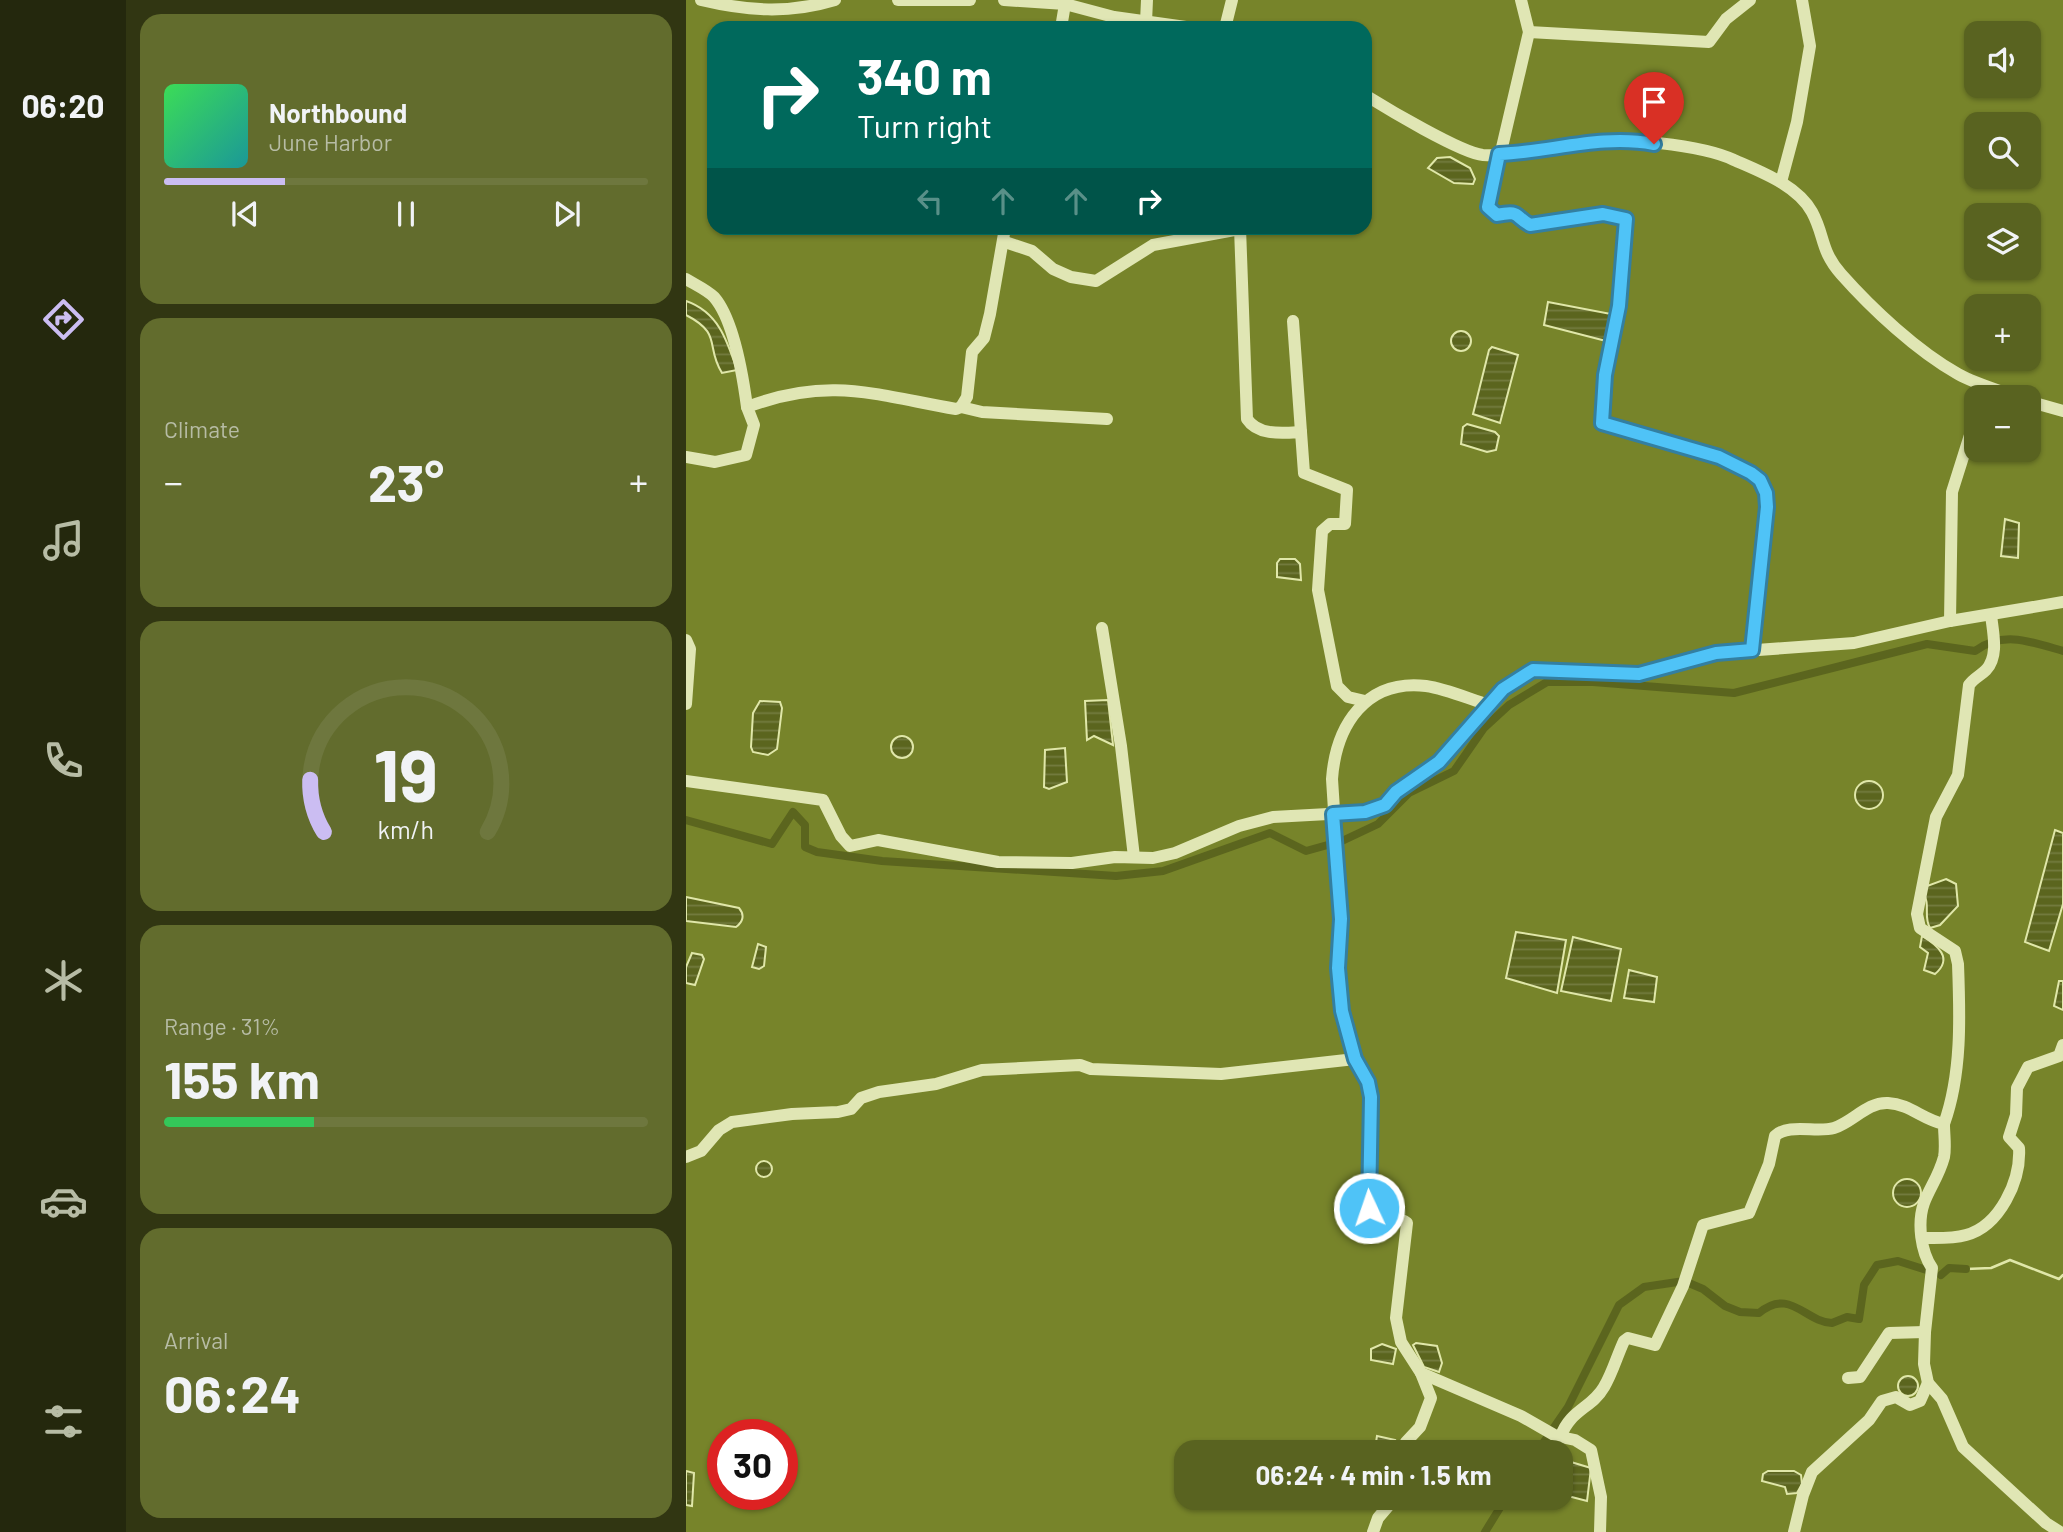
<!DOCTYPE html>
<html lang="en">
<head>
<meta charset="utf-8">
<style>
	:root { --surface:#596320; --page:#626c2d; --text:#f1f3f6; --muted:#b7bca5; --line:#6e773e; --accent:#cbbdf2 }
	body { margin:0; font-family:Barlow,sans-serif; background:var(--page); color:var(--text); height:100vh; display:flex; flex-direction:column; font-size:26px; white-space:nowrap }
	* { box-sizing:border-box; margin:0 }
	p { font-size:23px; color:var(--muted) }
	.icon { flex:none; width:38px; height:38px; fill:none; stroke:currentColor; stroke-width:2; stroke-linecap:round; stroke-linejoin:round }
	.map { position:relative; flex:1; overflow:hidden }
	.sheet { display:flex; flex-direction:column; gap:14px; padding:14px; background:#313612; width:560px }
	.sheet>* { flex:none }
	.banner { position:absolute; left:21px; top:21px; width:665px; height:214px; border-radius:21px; box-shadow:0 2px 5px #0004; background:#00695c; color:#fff; overflow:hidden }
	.buttons { position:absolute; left:1278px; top:21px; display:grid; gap:14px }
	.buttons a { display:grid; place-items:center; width:77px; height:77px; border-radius:14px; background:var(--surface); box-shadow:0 2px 5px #0004; font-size:35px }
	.speed { position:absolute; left:21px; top:1419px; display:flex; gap:14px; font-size:35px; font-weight:700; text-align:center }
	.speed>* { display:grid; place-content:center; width:91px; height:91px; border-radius:50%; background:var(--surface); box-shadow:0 2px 5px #0004; line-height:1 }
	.speed .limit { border:10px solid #d22; background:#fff; color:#111 }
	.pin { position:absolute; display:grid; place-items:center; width:60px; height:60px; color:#fff; margin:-72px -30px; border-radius:50% 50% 50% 0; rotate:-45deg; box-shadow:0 0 7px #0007 }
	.pin .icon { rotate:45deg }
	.me { position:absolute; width:77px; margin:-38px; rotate:357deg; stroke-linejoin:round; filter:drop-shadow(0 0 5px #0008) }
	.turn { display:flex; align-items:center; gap:24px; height:147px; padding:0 35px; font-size:32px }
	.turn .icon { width:91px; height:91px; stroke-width:2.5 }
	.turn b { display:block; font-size:49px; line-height:60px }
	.lanes { display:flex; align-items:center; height:66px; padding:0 35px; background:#0003; justify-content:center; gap:35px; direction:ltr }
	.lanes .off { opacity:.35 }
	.big { font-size:52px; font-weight:700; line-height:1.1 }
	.sheet .tile { flex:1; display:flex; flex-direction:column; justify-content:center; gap:10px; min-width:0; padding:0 24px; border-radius:21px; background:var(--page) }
	.sheet .dial { align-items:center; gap:0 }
	.dial svg { height:182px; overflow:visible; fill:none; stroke:var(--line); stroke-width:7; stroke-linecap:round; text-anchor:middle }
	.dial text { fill:var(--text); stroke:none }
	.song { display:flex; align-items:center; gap:21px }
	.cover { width:84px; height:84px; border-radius:10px; background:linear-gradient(135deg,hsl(130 70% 55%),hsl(180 70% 35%)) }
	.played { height:7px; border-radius:4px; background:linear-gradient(90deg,var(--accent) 25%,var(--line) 25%) }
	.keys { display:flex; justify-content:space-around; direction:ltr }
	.heat { display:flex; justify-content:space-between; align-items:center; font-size:38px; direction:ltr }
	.charge { height:10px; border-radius:5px; background:linear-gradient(90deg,#34c759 31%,var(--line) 0) }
	.trip { position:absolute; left:488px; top:1440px; width:399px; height:70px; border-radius:21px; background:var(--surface); box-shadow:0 2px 5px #0004; font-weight:700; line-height:70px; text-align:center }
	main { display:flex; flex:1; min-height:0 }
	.tabs { display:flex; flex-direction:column; width:126px; justify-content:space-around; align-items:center; background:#24280d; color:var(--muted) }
	.tabs .icon { width:49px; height:49px }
	.tabs .on { color:var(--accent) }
	.tabs b { font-size:32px; color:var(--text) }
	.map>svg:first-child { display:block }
	.water { fill:url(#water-rules); stroke:#e0e7a9; stroke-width:2 }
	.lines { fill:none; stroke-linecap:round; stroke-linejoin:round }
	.stream { stroke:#e0e7a9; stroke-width:2.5 }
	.canal { stroke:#5b651e; stroke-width:8 }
	.minor { stroke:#e0e6b4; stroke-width:12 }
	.route-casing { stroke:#337fa1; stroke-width:18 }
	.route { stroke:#4fc3f7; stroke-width:12 }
</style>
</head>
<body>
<main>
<nav class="tabs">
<b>06:20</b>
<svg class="icon on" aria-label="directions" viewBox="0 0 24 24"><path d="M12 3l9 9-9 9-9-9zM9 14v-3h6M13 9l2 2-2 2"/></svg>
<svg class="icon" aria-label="music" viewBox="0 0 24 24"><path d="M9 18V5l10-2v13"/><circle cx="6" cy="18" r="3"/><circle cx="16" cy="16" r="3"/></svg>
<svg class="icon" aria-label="phone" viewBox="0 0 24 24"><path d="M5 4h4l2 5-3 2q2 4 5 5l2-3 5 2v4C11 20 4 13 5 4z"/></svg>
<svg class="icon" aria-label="climate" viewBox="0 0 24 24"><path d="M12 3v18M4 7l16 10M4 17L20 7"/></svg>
<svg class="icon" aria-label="car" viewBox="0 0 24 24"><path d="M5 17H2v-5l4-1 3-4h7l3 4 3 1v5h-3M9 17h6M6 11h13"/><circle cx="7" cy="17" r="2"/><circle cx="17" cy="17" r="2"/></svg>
<svg class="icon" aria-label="filters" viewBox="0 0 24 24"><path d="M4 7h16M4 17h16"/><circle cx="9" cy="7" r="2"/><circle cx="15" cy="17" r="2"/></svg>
</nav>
<section class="sheet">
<div class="tile">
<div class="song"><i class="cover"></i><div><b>Northbound</b><p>June Harbor</p></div></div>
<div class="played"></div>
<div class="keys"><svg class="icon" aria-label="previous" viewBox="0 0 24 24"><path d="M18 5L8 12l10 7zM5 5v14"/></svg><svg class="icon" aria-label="pause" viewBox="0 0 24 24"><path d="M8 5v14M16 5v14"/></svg><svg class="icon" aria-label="next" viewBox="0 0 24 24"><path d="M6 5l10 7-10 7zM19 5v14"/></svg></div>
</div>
<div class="tile"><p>Climate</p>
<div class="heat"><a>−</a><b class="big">23°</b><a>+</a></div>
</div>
<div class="tile dial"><svg viewBox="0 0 100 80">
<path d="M14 69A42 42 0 1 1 86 69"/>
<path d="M14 69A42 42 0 0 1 8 46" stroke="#cbbdf2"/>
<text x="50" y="56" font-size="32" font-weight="700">19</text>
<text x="50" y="72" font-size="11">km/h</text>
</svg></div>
<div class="tile"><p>Range · 31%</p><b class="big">155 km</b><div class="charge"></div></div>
<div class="tile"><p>Arrival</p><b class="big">06:24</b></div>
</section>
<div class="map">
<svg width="1377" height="1532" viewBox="0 0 1377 1532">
	<defs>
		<pattern id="water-rules" width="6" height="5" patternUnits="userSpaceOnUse" patternTransform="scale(1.75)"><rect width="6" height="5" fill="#5b651e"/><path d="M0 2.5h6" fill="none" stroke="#747c40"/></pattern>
	</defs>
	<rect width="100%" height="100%" fill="#77842a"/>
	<g class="water">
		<polygon points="764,157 784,168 789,179 787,184 768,183 742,168 751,158"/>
		<path d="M0,301C32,312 41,340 51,370L36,373C19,346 37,334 0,315Z"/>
		<polygon points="862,302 925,314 920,341 858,325"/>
		<circle cx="775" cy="341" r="10"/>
		<polygon points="806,347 832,355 814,423 787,414 803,350"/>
		<polygon points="781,424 809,432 813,436 810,450 801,452 775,444 777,427"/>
		<polygon points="1319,519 1333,523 1332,558 1315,556"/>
		<polygon points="594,559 609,559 614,564 615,580 591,577 591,563"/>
		<polygon points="422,700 427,745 408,736 401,740 399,701"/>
		<polygon points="74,701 94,702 96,708 91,749 82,755 67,752 65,747 67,713"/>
		<circle cx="216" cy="747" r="11"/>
		<polygon points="379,748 381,782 363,789 358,787 359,750"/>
		<circle cx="1183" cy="795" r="14"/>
		<polygon points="1369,830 1377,833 1377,904 1363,951 1339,942"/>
		<path d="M1260,879L1270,884L1272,906L1254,925L1244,928C1237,917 1245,904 1237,893L1241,886Z"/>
		<path d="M0,897L53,908C59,915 57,922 50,927L0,921Z"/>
		<polygon points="830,932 880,940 871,993 820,978"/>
		<path d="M1236,936C1251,945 1268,958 1249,974L1238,970L1242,953L1234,947Z"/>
		<polygon points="887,937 935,949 925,1001 875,991"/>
		<polygon points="72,944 80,947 78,966 73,969 66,967"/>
		<polygon points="6,953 16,955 18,959 9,985 0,983 0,967"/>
		<polygon points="943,970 971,977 968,1002 938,998"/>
		<polygon points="1373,981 1377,981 1377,1010 1368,1006"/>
		<circle cx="78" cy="1169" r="8"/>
		<circle cx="1221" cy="1193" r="14"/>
		<polygon points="730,1343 751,1346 756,1363 753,1372 738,1367 727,1345"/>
		<polygon points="696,1344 710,1349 707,1364 685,1360 685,1349"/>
		<circle cx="1222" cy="1386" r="10"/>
		<polygon points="691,1436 709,1440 705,1452 689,1448"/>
		<polygon points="885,1462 905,1468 901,1501 878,1495"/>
		<polygon points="0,1471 8,1473 6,1506 0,1505"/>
		<polygon points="1082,1471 1108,1471 1115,1475 1116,1484 1111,1493 1101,1494 1099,1487 1076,1481 1077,1474"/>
	</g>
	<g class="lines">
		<polyline class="stream" points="1280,1269 1305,1268 1324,1260 1373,1279 1377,1275"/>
		<g class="canal">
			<path d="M0,820L86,844L107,812L119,825V847L131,852L196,861L430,876L477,871L584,833L620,851L656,841L692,824L723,793L768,771L798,728L823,705L861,682H907L1048,693L1241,644L1289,651C1317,630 1346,642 1377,651"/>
			<polyline points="1255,1275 1263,1268 1280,1269"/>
			<path d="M851,1452L882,1407L933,1305L958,1287L998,1281L1017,1289L1039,1306L1054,1312L1073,1313C1104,1287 1119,1322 1146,1323L1161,1317L1173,1319L1178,1285L1191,1265L1212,1261L1247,1272"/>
			<polyline points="799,1532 820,1498"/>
		</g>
		<g class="minor">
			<path d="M15,0C61,11 103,14 149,0"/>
			<polyline points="212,0 284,0"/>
			<polyline points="318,0 379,4 428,17 507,28"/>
			<path d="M835,0L843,32L802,207L812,215C834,210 828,216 844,225L917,214L939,219L933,306L919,375L916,423L1033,457L1065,473L1074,480L1080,493L1081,507L1066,650"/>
			<polyline points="460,22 461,0"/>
			<polyline points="375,28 379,4"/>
			<polyline points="539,28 546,0"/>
			<polyline points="843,32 1023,42 1040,19 1064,0"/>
			<path d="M679,95C700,108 775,153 797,155C831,157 864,148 897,142C931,136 1017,145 1048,160C1075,172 1111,185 1126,212C1139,236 1134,250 1155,274C1186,309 1231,351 1272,374C1290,384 1312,390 1331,397"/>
			<polyline points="1095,182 1111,122 1124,46 1116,0"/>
			<path d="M554,228L561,419C572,436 597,433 615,432L618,473L661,490L659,524H644L636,531L632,590L651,686L662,697L679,701"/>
			<polyline points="319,242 346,251 367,269 385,277 410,281 467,245 554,229"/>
			<path d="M0,279C8,284 21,290 28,297C48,320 57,377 61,407"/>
			<polyline points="607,321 615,432"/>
			<polyline points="1342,401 1377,411"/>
			<polyline points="275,407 296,412 421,419"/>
			<path d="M0,457L29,462L60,455L68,425L61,407C144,376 189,395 270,409L275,407L281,397L286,352L298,338L304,314L319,228"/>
			<polyline points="1264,621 1266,492 1290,416"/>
			<polyline points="416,628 435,746 448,857"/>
			<polyline points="0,640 4,649 0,704"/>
			<path d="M803,705C783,699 761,689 740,686C680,679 650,725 646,779L655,919L653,989L669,1059L682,1082L685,1097L683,1208C692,1219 710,1214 721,1223L710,1318L715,1342L735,1373L835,1416L870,1436L889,1440L905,1450L915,1497L914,1532"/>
			<polyline points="0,781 137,800 155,836 164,846 192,840 312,862 386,863 429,857 467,858 489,853 553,826 587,817 679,812 699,805 710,792 753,762 817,689 847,670 953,674 1030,653 1168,643 1264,621 1377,602"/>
			<path d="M1258,1124C1276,1074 1274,1016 1272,964L1269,951L1234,928L1231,914L1250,817L1272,775L1283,685C1288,678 1294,676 1300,670C1313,656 1307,633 1305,615"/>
			<polyline points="0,1157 15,1151 33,1130 46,1122 106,1114 152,1112 165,1109 175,1098 193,1092 250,1084 296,1070 394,1065 405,1069 535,1074 669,1059"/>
			<path d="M1236,1238C1251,1238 1266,1239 1280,1235C1314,1226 1335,1180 1333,1148L1323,1137L1330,1115L1331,1088L1342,1067L1373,1056L1377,1045"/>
			<polyline points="1162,1378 1174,1377 1203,1333 1239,1332"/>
			<path d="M875,1436C884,1410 906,1408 918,1387C926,1374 931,1356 938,1341L942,1338L969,1345L997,1286L1017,1225L1063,1213L1083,1164L1089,1136C1102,1123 1131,1133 1148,1128C1167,1122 1181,1102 1202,1103C1224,1104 1237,1120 1258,1124C1258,1135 1260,1147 1258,1157C1253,1176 1244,1187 1238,1203C1231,1223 1235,1252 1246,1268L1239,1332L1238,1364L1242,1383L1256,1399L1277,1447L1360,1523L1374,1532"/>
			<polyline points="718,1452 720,1442 734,1427 745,1398 735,1373"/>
			<polyline points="687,1532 692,1518 709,1498"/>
			<polyline points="1108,1532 1117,1495 1126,1472 1183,1420 1196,1401 1210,1397 1224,1405 1234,1401 1242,1383"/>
		</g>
	</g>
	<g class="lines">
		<defs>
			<path id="route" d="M683,1208L685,1097L682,1082L669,1059L656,1011L652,968L655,919L647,814L679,812L699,805L710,792L753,762L817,689L847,670L953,674L1030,653L1066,650L1081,507L1080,493L1074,480L1065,473L1033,457L916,423L919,375L933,306L940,219L917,214L844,225C828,216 834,210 811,215L802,207L813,154C865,152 915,134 968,144"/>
		</defs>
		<use href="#route" class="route-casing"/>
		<use href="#route" class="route"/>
	</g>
</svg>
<div class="buttons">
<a><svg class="icon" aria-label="sound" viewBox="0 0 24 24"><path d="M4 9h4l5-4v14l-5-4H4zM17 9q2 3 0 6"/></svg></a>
<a><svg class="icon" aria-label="search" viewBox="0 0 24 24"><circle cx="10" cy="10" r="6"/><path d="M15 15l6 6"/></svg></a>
<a><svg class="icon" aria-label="layers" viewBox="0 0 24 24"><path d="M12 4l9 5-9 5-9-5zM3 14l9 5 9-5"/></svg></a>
<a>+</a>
<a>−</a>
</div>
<div class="speed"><div class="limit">30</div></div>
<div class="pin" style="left:968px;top:144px;background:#d93025"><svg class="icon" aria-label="arrive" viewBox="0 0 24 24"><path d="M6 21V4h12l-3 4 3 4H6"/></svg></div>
<svg class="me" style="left:683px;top:1208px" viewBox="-20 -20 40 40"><circle r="17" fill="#4fc3f7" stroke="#fff" stroke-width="3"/><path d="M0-11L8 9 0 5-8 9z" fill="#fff"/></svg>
<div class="trip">06:24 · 4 min · 1.5 km</div>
<div class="banner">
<div class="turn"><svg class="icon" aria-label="right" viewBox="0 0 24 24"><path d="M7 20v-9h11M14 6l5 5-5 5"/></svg><div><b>340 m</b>Turn right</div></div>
<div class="lanes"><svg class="icon off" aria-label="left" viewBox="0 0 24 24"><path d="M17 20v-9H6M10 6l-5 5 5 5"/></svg><svg class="icon off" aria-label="ahead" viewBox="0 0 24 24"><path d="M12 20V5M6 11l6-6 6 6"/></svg><svg class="icon off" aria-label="ahead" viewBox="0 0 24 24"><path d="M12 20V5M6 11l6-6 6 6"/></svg><svg class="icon" aria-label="right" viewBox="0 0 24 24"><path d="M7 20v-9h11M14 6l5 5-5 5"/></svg></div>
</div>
</div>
</main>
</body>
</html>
